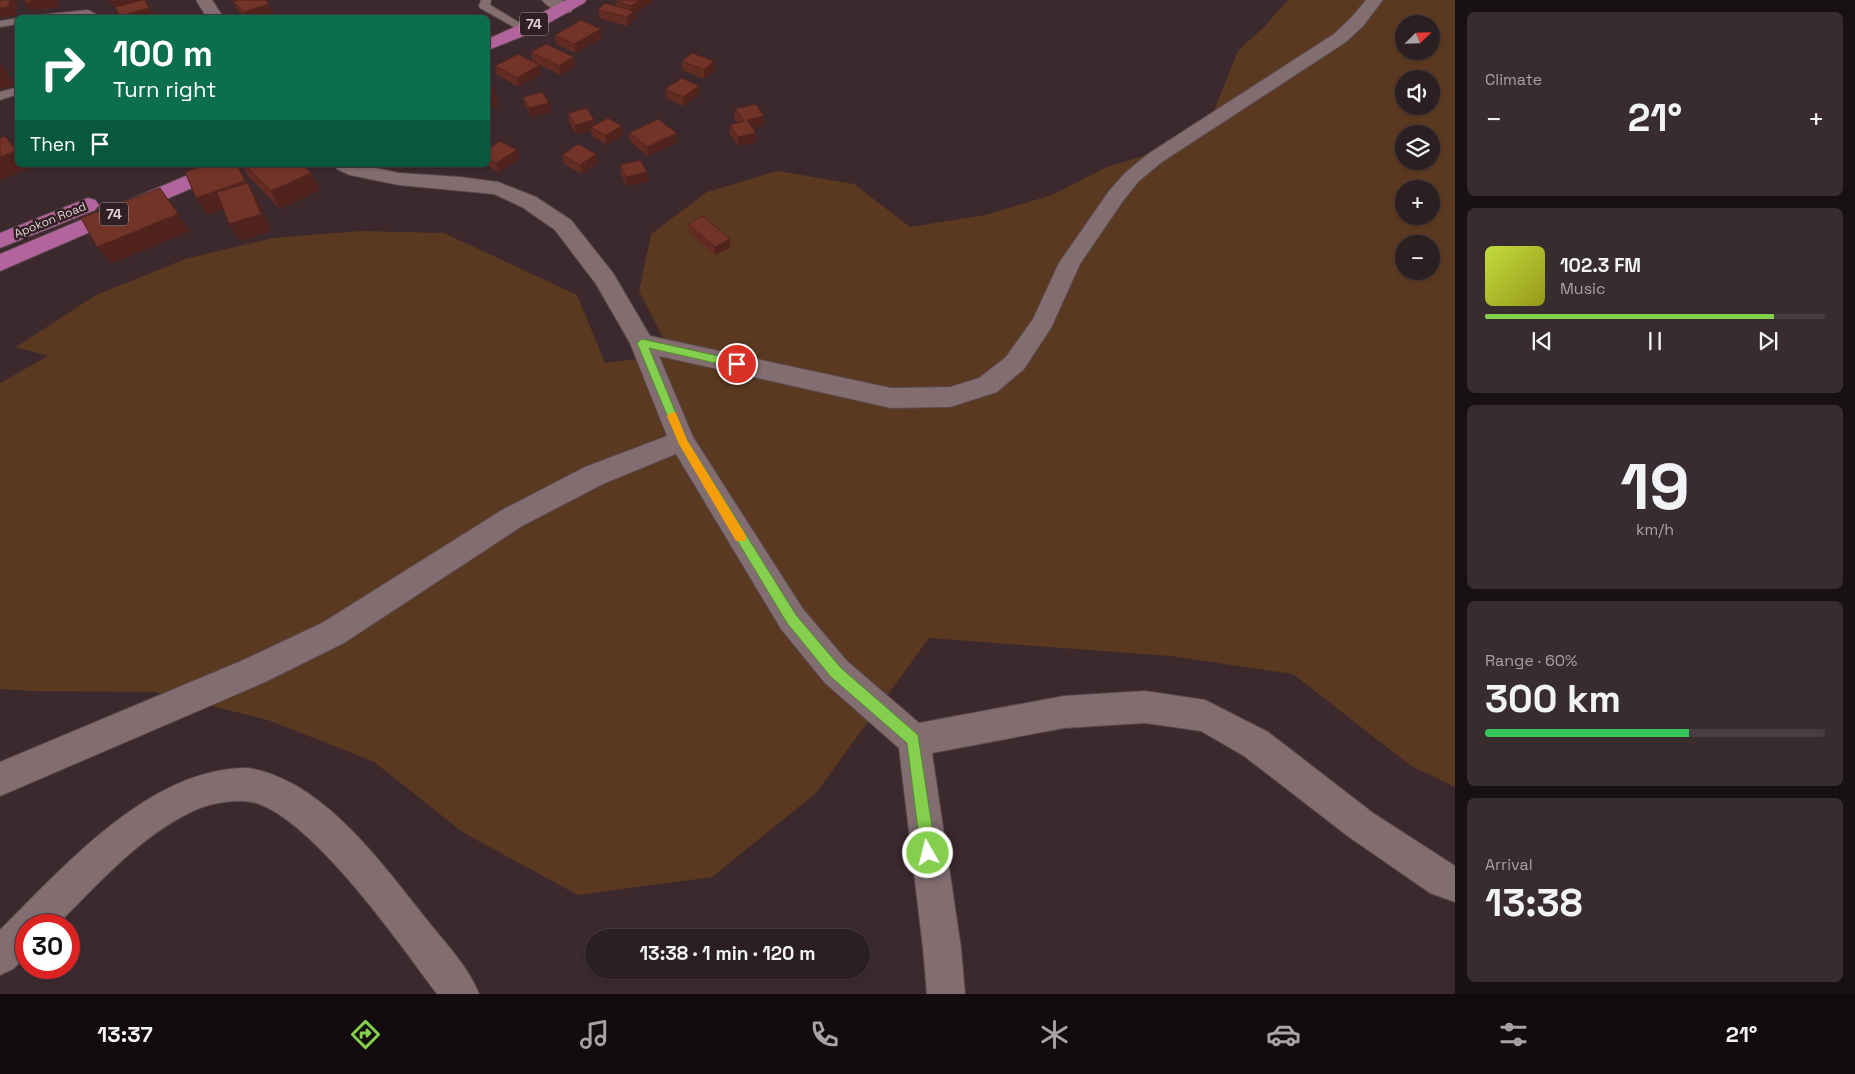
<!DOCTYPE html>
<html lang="en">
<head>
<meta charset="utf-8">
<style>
	:root { --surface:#2c1f22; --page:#382c2f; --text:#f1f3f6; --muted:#a6a2a5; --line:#483d40; --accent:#84cf4d }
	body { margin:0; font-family:"Space Grotesk",sans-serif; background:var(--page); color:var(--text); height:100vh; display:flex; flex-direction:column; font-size:19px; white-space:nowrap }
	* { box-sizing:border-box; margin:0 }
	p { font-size:16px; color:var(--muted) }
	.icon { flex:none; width:28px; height:28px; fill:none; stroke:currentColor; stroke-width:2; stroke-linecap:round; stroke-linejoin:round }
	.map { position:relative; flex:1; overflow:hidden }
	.panel { display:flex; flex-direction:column; gap:12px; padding:12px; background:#181113; width:400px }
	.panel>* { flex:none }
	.banner { position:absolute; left:15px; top:15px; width:475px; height:152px; border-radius:8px; box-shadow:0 1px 4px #0004,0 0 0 1px var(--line); background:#0b6e4f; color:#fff; overflow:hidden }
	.needle { width:32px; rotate:67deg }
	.tools { position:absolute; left:1395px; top:15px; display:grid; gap:10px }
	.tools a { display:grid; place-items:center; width:45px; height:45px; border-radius:50%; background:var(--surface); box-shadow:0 1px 4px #0004,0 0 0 1px var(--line); font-size:25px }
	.speed { position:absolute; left:15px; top:914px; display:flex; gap:10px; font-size:25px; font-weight:700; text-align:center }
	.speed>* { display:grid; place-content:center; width:65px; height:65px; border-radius:50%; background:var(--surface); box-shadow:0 1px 4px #0004,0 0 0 1px var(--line); line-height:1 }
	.speed .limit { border:8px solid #d22; background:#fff; color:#111 }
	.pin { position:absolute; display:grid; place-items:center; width:42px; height:42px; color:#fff; margin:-21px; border:2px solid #fff; border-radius:50%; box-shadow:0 1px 5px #0007 }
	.me { position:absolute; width:55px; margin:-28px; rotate:352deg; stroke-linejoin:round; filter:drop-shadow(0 0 4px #0008) }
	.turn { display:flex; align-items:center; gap:18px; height:105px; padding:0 15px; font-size:22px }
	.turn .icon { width:65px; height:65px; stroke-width:2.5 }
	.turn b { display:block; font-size:35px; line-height:42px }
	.then { display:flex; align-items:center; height:48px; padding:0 15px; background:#0003; gap:10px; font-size:19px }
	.big { font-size:38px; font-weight:800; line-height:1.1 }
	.panel .widget { flex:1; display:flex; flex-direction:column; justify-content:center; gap:8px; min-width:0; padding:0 18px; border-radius:8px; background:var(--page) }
	.panel .dial { align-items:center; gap:0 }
	.dial b { font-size:65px; line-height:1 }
	.song { display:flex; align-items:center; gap:15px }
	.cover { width:60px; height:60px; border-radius:8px; background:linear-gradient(135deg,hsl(70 70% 55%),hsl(60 70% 35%)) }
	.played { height:5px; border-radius:2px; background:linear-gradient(90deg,var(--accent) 85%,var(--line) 85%) }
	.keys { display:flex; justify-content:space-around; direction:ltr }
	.heat { display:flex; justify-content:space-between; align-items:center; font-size:28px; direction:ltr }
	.charge { height:8px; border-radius:4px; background:linear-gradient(90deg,#34c759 60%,var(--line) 0) }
	.trip { position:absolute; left:585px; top:929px; width:285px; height:50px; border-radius:25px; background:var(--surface); box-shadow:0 1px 4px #0004,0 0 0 1px var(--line); font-weight:800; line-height:50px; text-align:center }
	.menu { display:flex; height:80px; justify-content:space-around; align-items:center; background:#120c0e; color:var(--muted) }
	.menu .icon { width:35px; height:35px }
	.menu .active { color:var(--accent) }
	.menu b { font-size:22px; color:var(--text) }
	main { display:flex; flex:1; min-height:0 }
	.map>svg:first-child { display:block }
	.green { fill:#5b3920; fill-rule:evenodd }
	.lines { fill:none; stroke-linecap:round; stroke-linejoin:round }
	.service-casing { stroke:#57484a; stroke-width:2 }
	.minor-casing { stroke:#57484a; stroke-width:2 }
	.trunk-casing { stroke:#57484a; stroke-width:2 }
	.service { fill:#826d71; fill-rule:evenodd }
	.minor { fill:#826d71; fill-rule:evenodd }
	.trunk { fill:#b4649c; fill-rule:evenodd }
	.wall { fill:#622c23 }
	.shaded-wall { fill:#50241d }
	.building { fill:#723329; stroke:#50241d }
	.route { fill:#84cf4d; stroke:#568732 }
	.slow { fill:#f59e0b }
	.labels { text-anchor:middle; stroke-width:5; stroke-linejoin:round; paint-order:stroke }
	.far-street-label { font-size:12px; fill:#ded2d4; stroke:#312023 }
	.shield { fill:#312023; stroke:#aa9d9f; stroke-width:1 }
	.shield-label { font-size:14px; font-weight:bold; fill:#ded2d4 }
</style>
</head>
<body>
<main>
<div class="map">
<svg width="1455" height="994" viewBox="0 0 1455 994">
	<rect width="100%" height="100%" fill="#3b292d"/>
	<path class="green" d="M1288,0H1455V787L1411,766L1293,674L1170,656L929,638L816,793L712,877L578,895L464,833L374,762L268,720L155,692L32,691L0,689V383L48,356L16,347L96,295L185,259L273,238L360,231L444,233L577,295L605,363L672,355L639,291L651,234L707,192L777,171L854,184L910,227L985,215L1052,195L1107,167L1172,147L1211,118L1238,51L1265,26ZM1404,24H1431V51H1404ZM1404,79H1431V106H1404ZM1404,134H1431V161H1404ZM1404,189H1431V216H1404ZM1404,244H1431V271H1404Z"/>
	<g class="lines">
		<defs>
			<g id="service">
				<polygon points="481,0 491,0 490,5 530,29 525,32 521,31 480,8 479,6"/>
				<polygon points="88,10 103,18 34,18 39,15"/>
				<polygon points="18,18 18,24 0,27 0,21"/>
				<polygon points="18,87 18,94 0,100 0,92"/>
			</g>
			<g id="minor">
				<polygon points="196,0 212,0 224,18 207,18"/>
				<path d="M542,0H562L573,8L571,12C561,14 548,8 542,0Z"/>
				<polygon points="1366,0 1383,0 1363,26 1346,42 1162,162 1139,181 1123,201 1080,264 1051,328 1024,369 997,392 950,407 891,408 659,356 693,437 803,609 847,661 919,723 1064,696 1145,691 1205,700 1268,732 1373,813 1455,866 1455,902 1430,893 1349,837 1244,756 1201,731 1145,723 1064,728 932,753 961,948 965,994 927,994 923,948 899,748 825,683 781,629 676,454 605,483 522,526 344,643 263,683 0,796 0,762 241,661 322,623 502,510 585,467 667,436 630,343 596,284 555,230 522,207 494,194 399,185 350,175 337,169 334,165 361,165 399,173 460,177 498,182 536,197 571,220 613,273 650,336 891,388 950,387 979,378 1006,357 1033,319 1059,263 1109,191 1125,173 1148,154 1334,34 1351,18"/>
				<path d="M248,768C323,780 382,864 427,920C445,943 468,966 479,994H437C400,944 314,821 256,803C238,798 210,803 193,811C140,836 98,884 57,925H26V956L13,969L0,975V930C64,867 150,767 248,768Z"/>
			</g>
			<g id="trunk">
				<polygon points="566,0 586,0 584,3 531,33 488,50 488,39 519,25"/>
				<polygon points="212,165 239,165 236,169 0,271 0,254"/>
				<polygon points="88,198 95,200 99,205 95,210 0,248 0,233"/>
			</g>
		</defs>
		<use href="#service" class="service-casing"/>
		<use href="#minor" class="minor-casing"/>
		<use href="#trunk" class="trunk-casing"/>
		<use href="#service" class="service"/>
		<use href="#minor" class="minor"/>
		<use href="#trunk" class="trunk"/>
	</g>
	<g class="wall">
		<polygon points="232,0 266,0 273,12 258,18 245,18 238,10"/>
		<polygon points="655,0 634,13 635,19 627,26 599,18 598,10 616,6 616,1"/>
		<polygon points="555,35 602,38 575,53 556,44"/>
		<polygon points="531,52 574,57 575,66 560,75 532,61"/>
		<polygon points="682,61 715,70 704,79 682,70"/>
		<polygon points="539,65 541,74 519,87 497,75 495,66"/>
		<polygon points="699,86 699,95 683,106 666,98 665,89"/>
		<polygon points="523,97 549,103 551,112 531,117 525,105"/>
		<polygon points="735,109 764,125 753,128 756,142 738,146 730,134 730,125 738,123 734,118"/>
		<polygon points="568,113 594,120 595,125 623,135 606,145 592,136 591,130 576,134 569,122"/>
		<polygon points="629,133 677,133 677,142 648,156 630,142"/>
		<polygon points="488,149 519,159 499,172 486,165 488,165"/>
		<polygon points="562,155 598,163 582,174 564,164"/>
		<polygon points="242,165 303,165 320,190 280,209 249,177"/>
		<polygon points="391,165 404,165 398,169"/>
		<polygon points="620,165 647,172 648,181 627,186 621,174"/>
		<polygon points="688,224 730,248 715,255 689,232"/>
	</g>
	<g class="shaded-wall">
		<polygon points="10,0 15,0 18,4 15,16 0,18 0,8"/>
		<polygon points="41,0 59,0 58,7 31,11 25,3"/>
		<polygon points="119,0 147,0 148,2 146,2 154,17 151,18 121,18 120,16 146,2 117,11 111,2"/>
		<polygon points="640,0 655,0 634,13 635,19 627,26 627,17 631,13 631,6"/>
		<polygon points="269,4 273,12 258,18 246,18 244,12"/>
		<polygon points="601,29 602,38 575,53 574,44"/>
		<polygon points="574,57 575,66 560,75 559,66"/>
		<polygon points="714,61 715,70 704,79 704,70"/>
		<polygon points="0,63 14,85 0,90"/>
		<polygon points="539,65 541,74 519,87 517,78"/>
		<polygon points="699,86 699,95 683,106 683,97"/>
		<polygon points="494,88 498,105 488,111 488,91"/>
		<polygon points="549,103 551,112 531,117 529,108"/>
		<polygon points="764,116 764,125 747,129 747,120"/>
		<polygon points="594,120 596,129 591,127 591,130 576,134 575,125"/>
		<polygon points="622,126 623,135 606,145 605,136"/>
		<polygon points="677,133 677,142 648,156 647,147"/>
		<polygon points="756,133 756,142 738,146 738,137"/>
		<polygon points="5,136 18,151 18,165 28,165 31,168 0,180 0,157"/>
		<polygon points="517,150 519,159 499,172 496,163"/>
		<polygon points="596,154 598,163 582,174 580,165"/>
		<polygon points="237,165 243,174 253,195 248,183 258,200 271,231 240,241 229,224 255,199 207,215 196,198"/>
		<polygon points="396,165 404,165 398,169"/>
		<polygon points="647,172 648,181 627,186 626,177"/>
		<polygon points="311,173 320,190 280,209 271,191"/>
		<polygon points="178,214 190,231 111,264 97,247"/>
		<polygon points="730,239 730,248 715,255 715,247"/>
	</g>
	<g class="building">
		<polygon points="0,0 10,0 8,7 0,8"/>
		<polygon points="25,0 41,0 25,3"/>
		<polygon points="110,0 119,0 111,2"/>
		<polygon points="142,0 145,0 149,8 120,16 115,7"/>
		<polygon points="238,0 266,0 269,4 244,12 233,2"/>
		<polygon points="617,0 640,0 631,6 616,1"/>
		<polygon points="605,3 634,11 627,17 598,10"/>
		<polygon points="156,13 159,18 140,18"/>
		<polygon points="581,20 601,29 574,44 555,35"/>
		<polygon points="546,44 574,57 559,66 531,52"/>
		<polygon points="692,53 714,61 704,70 682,61"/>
		<polygon points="518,54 539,65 517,78 495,66"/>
		<polygon points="682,78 699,86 683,97 665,89"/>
		<polygon points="488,84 494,88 488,91"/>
		<polygon points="542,92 549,103 529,108 523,97"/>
		<polygon points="756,104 764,116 747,120 756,133 738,137 730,125 744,121 735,109"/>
		<polygon points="587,108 594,120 575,125 568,113"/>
		<polygon points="608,118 622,126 605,136 591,127"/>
		<polygon points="658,119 677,133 647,147 629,133"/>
		<polygon points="5,136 16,151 0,157 0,138"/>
		<polygon points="500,141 517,150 496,163 488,158 488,149"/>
		<polygon points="578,144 596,154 580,165 562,155"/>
		<polygon points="640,160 647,172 626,177 620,165"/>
		<polygon points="205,165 237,165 245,181 196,198 185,172"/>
		<polygon points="245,165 303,165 311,173 271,191"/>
		<polygon points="248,183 261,214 229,224 217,192"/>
		<polygon points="160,188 178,214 97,247 81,218"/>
		<polygon points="703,216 730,239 715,247 688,224"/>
	</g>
	<polygon class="route" points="642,339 741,361 742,364 737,368 649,348 687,440 796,615 841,668 918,735 936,853 933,858 928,860 923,858 921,853 907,743 831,677 787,623 679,444 637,343"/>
	<polygon class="slow" points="672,412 676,413 687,440 745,534 746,537 745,541 736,541 679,444 667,416"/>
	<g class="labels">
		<g class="far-street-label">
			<text transform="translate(50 220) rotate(-22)" y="4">Apokon Road</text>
		</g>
		<g class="shield">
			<rect x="520" y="12.5" width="28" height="23" rx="4"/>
			<rect x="100" y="202.5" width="28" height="23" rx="4"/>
		</g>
		<g class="shield-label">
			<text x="534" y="29">74</text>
			<text x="114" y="219">74</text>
		</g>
	</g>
</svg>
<div class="tools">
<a><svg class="needle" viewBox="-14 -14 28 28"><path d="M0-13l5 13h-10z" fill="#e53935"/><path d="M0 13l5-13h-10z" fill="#a6a2a5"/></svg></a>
<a><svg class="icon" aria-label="sound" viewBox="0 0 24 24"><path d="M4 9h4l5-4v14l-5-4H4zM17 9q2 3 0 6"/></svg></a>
<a><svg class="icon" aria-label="layers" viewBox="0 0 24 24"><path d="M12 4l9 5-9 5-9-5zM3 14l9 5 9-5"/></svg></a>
<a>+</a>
<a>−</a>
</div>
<div class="speed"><div class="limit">30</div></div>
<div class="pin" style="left:737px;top:364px;background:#d93025"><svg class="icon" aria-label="arrive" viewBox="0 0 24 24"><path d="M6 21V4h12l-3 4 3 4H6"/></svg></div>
<svg class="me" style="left:928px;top:853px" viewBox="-20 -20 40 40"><circle r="17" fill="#84cf4d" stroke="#fff" stroke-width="3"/><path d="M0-11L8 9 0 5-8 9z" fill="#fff"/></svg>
<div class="trip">13:38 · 1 min · 120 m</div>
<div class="banner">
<div class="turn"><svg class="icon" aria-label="right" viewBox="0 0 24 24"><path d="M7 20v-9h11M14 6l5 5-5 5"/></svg><div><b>100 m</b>Turn right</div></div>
<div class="then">Then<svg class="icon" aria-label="arrive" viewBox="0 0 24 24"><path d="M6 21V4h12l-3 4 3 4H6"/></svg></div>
</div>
</div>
<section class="panel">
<div class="widget"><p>Climate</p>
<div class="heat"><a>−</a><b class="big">21°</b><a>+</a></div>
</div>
<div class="widget">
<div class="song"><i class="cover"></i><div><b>102.3 FM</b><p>Music</p></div></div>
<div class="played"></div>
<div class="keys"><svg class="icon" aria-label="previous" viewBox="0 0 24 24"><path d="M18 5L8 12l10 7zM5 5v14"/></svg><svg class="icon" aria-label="pause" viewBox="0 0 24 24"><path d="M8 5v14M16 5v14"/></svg><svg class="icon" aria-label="next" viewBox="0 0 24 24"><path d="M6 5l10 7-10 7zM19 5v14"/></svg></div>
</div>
<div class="widget dial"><b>19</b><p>km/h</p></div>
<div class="widget"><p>Range · 60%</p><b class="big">300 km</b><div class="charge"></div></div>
<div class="widget"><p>Arrival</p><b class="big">13:38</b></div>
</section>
</main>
<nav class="menu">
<b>13:37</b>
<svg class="icon active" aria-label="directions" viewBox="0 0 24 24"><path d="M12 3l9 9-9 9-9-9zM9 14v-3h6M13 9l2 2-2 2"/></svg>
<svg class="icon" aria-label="music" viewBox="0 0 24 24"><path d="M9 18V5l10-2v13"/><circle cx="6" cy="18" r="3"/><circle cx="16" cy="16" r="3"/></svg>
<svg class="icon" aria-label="phone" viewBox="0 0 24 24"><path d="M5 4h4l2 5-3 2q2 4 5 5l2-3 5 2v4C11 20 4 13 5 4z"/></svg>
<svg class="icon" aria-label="climate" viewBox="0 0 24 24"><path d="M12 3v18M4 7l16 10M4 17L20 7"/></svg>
<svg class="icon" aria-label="car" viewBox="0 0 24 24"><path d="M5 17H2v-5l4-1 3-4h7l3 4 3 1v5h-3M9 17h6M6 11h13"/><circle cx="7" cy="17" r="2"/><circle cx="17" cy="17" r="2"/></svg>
<svg class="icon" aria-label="filters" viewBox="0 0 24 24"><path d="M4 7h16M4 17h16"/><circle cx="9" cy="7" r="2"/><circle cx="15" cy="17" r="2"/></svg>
<b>21°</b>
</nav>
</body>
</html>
